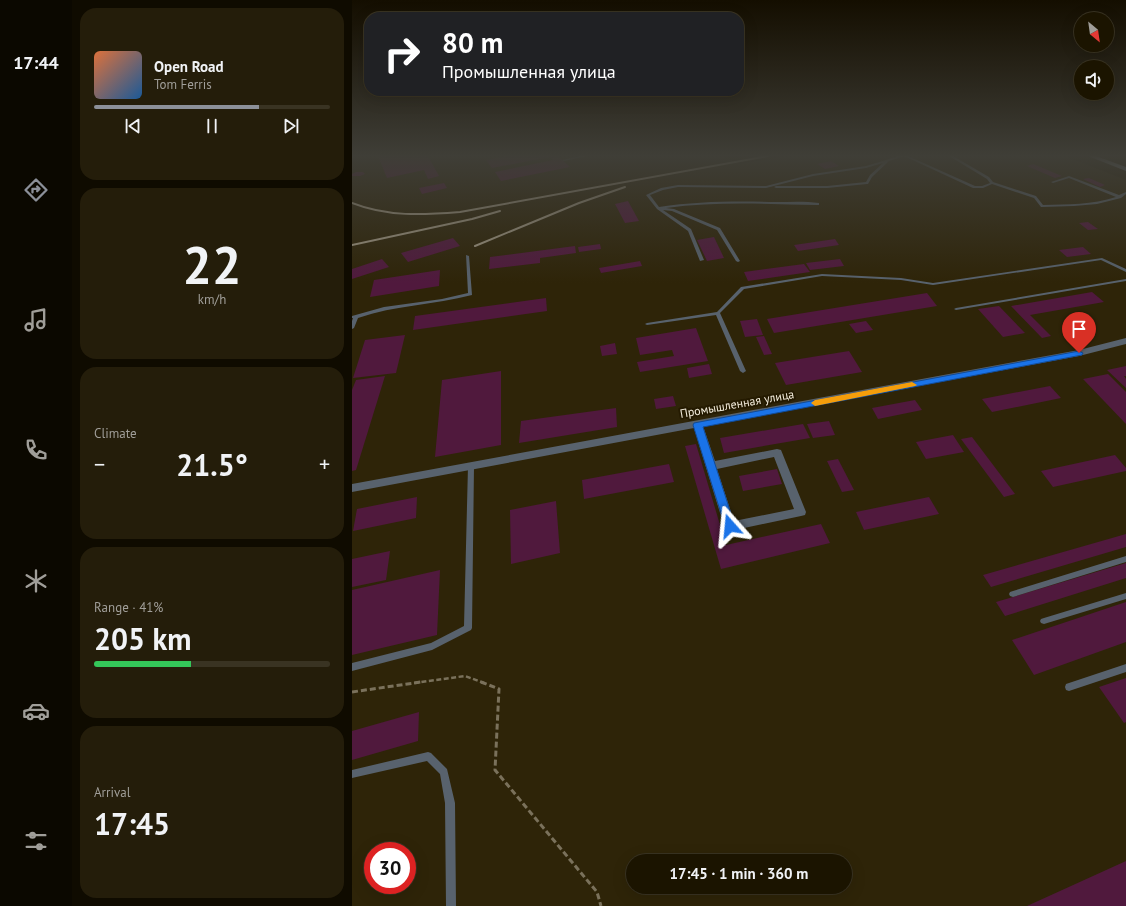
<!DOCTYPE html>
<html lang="en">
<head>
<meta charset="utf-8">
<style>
	:root { --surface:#1b1400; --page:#241d0a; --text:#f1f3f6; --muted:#a09e99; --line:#393322; --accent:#8c9099 }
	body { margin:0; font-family:"PT Sans",sans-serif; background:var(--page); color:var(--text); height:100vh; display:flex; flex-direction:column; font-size:15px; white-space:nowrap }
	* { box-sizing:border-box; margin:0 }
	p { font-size:13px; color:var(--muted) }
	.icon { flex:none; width:22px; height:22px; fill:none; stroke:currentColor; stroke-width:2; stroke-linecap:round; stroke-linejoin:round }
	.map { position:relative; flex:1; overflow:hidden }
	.side { display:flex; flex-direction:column; gap:8px; padding:8px; background:#0f0b00; width:280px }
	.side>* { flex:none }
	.hud { position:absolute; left:12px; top:12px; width:380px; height:84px; border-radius:16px; box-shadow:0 4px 16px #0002,0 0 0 1px var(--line); background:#202124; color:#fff; overflow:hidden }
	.needle { width:26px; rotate:151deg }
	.controls { position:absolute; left:722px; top:12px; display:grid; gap:8px }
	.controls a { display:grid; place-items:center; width:40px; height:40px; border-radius:50%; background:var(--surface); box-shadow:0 4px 16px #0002,0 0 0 1px var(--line); font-size:20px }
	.speed { position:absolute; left:12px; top:842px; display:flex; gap:8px; font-size:20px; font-weight:700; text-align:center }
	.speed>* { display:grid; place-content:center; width:52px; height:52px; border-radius:50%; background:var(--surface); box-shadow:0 4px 16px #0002,0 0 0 1px var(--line); line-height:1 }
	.speed .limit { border:6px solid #d22; background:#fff; color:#111 }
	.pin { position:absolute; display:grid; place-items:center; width:34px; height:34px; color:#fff; margin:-41px -17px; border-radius:50% 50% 50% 0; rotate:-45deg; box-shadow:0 0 4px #0007 }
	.pin .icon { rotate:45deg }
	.me { position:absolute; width:44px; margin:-22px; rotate:342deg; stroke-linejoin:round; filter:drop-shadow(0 0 3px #0008) }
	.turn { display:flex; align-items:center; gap:14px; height:84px; padding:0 12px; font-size:18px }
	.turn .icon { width:52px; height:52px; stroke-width:2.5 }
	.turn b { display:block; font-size:28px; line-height:34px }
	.big { font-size:30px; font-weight:700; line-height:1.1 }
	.side .card { flex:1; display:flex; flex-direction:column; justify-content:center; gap:6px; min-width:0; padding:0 14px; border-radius:16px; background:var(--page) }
	.side .dial { align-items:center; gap:0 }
	.dial b { font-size:52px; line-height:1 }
	.song { display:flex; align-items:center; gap:12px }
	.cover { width:48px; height:48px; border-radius:6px; background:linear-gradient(135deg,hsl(20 70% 55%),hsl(210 70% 35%)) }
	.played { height:4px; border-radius:2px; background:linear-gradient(90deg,var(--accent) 70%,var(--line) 70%) }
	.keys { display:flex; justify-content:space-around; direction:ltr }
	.heat { display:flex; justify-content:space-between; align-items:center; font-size:22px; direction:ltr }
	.charge { height:6px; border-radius:3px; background:linear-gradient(90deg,#34c759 41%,var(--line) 0) }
	.trip { position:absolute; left:274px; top:854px; width:226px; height:40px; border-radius:20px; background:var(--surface); box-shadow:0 4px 16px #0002,0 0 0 1px var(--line); font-weight:700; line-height:40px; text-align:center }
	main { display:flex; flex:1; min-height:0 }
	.dock { display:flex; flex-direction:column; width:72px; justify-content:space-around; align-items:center; background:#0b0800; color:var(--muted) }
	.dock .icon { width:28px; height:28px }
	.dock .selected { color:var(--accent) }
	.dock b { font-size:18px; color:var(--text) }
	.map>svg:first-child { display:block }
	.built { fill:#2e2408; fill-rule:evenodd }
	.building { fill:#50193d }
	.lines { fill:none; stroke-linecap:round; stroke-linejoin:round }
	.path-far1 { stroke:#7a715b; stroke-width:2.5; stroke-dasharray:5 2.5; stroke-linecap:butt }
	.path { stroke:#7a715b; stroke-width:3; stroke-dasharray:6 3; stroke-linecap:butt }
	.lane { fill:#58626d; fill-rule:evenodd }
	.street { fill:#58626d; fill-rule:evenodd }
	.secondary { fill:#7b8a9c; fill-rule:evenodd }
	.rail { stroke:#9e9581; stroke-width:2 }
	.route { fill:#1a73e8; stroke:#114b97 }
	.slow { fill:#f59e0b }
	.labels { text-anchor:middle; stroke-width:4; stroke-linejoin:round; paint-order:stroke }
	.street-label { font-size:12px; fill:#f5eedd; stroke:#241a00 }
</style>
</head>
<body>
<main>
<nav class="dock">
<b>17:44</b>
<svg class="icon selected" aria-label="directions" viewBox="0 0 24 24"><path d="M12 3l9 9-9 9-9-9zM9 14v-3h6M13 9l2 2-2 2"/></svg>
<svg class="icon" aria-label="music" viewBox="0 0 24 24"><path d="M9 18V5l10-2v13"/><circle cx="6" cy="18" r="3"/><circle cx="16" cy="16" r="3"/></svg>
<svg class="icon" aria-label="phone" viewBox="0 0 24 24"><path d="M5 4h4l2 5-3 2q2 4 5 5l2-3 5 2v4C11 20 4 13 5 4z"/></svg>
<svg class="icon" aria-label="climate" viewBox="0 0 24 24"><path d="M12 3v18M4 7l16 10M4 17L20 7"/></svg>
<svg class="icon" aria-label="car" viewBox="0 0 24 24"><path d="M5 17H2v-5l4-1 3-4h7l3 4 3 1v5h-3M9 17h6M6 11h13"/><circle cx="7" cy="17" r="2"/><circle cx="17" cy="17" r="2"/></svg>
<svg class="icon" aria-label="filters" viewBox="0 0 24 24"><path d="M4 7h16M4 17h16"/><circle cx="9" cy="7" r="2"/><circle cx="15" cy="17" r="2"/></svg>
</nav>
<section class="side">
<div class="card">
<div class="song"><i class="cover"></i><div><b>Open Road</b><p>Tom Ferris</p></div></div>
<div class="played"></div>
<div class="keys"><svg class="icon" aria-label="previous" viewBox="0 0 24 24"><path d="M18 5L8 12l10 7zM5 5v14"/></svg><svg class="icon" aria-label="pause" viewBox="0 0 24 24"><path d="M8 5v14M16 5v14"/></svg><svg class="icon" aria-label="next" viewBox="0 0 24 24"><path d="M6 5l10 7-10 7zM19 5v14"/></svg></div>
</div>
<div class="card dial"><b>22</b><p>km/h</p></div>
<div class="card"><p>Climate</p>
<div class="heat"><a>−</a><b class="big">21.5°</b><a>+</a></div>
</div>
<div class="card"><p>Range · 41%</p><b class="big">205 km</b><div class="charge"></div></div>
<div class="card"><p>Arrival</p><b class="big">17:45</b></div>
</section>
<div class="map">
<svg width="774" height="906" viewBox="0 0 774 906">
	<rect width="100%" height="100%" fill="#241a00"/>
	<path class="built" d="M0,156H369L388,164L434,156H713L774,180V906H0ZM21,851H55V885H21ZM281,861H493V887H281Z"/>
	<g class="building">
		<polygon points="26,156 76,156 87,176 76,179 72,170 35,178"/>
		<polygon points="155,156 206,156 218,167 149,181 143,172 201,160 198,157 140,168 134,160"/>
		<polygon points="479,161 487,166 473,169 465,164"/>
		<polygon points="681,164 710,176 703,178 675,166"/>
		<polygon points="4,172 11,172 13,174 8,176 0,176 0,174"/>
		<polygon points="737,178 753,185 748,187 731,179"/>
		<polygon points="92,183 95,188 70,194 67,188"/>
		<polygon points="276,201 287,221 273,223 263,204"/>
		<polygon points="736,222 746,229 736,230 727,223"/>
		<polygon points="362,237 372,258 355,261 345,240"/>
		<polygon points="101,238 108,246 56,262 49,253"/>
		<polygon points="483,239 487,245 446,251 442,245"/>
		<polygon points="248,244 249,249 227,252 226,247"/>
		<polygon points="223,246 224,253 188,258 188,263 137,269 138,257"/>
		<polygon points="731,247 739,254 715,257 707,250"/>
		<polygon points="30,259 37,267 0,279 0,269"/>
		<polygon points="488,259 492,266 458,270 454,263"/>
		<polygon points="288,261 290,266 249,273 247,268"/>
		<polygon points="452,264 458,272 396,281 392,272"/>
		<polygon points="88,270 87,286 18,297 22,280"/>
		<polygon points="740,292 752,302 678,315 699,336 690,338 659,306"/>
		<polygon points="575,293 585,306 422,333 415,319"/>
		<polygon points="194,298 195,311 61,330 63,316"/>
		<polygon points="647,306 673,333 651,337 626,309"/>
		<polygon points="405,319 411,335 393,337 388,321"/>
		<polygon points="514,321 521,330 504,333 497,324"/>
		<polygon points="344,328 356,361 288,372 285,362 322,356 320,350 288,355 284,338"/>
		<polygon points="53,335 44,373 1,378 13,340"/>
		<polygon points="412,336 420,354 412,355 404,337"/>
		<polygon points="263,343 265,354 250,356 248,346"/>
		<polygon points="497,351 510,372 434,385 423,363"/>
		<polygon points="357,364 360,374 337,378 335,368"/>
		<polygon points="774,366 774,376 772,376 774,379 774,388 755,370"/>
		<polygon points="149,371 149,445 83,457 90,380"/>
		<polygon points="756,374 774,392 774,424 731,379"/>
		<polygon points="33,376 4,470 0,471 0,390 4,380"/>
		<polygon points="698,386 709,398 640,412 630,399"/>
		<polygon points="321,396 324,406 304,409 302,399"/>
		<polygon points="563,400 570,410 526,419 520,408"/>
		<polygon points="264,408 265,427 167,443 169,421"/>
		<polygon points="477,421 483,435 461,438 455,424"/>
		<polygon points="451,424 458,438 372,453 368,438"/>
		<polygon points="601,435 612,452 574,459 564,442"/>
		<polygon points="620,437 663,494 652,497 609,439"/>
		<polygon points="344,444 374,545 469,524 478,543 369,569 333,446"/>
		<polygon points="763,455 774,468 774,471 701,487 689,471"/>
		<polygon points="486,459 502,490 490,492 475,461"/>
		<polygon points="317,464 322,482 232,499 230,480"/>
		<polygon points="425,469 430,484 391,491 387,476"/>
		<polygon points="65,497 64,518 1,531 5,509"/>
		<polygon points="577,497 587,514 512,530 504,512"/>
		<polygon points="204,501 208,553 159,564 158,510"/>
		<polygon points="774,534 774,547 639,587 631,575"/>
		<polygon points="38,551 34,580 0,587 0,559"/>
		<polygon points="774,563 774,578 653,616 644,602"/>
		<polygon points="88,570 85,635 0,655 0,590"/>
		<polygon points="774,602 774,642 682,675 660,640"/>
		<polygon points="774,678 774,722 772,723 747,687"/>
		<polygon points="67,712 66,741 0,760 0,731"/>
		<polygon points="774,861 774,906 675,906"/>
	</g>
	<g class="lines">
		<polyline class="path-far1" points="62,683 113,676 132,683"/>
		<g class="path">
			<polyline points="129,682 147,689 143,770 245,892 249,906"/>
			<polyline points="0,692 69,682"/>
		</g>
		<g class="lane">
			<polygon points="229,156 235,156 212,161 210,160"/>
			<path d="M547,156H552L537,161L520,177L516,184H515L475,188H424L422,187L424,186H475L514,182L518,175L531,163L514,168L461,176L414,188L326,187L311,190L298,195L307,207C346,201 385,201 424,202C438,202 453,201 467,203V205H466C415,204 364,201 314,208L322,209L368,228L388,261L386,262L384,261L365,230L320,211L311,210L339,229L352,260L348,261L336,231L305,209L294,195L309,188L326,185L414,186L461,174L514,166Z"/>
			<path d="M552,156H556L623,186H630L638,183L635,179L597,156H601L637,177L641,182L684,196L691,205C716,204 740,205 764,197L717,178L701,183L699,182L717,176L767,195L774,192V194L769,198L745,204L722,206L690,207H689L682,198L640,184L631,188H621Z"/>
			<path d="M114,255L117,256L120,295C82,305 43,305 6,318L2,328L0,329V321L1,318H0V316L32,307L90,299L116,293Z"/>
			<polygon points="750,258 774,269 774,272 749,260 581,285 549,280 470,276 392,289 368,313 394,371 391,373 388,371 364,315 295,325 293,324 295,323 365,312 389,287 470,274 549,278 581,283"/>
			<polygon points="774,279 774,281 604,310 602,309 604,308"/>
			<polygon points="117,464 121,464 122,466 120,628 119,630 80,650 0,671 0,663 79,643 112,626 116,466"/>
			<polygon points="774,556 774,562 661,597 658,596 657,594 658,592 661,591"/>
			<polygon points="774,593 774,599 692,624 689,623 688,621 689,619 692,618"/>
			<polygon points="774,664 774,672 717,691 714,690 713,687 714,684"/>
			<polygon points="76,752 79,753 95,769 103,803 104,906 94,906 93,803 88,774 75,761 0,778 0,770"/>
		</g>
		<path class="street" d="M774,338V344L727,356L351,426L363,461L425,449L429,450L454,512L453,515L449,516L378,531L374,529L372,526L342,428L0,492V484L727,350ZM422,457L442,509L382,521L365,469Z"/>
		<polygon class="secondary" points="736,156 744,156 774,167 774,171"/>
		<g class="rail">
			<path d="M0,203C35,217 71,215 108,212L416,156"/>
			<polyline points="0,245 120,219 148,211"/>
			<polyline points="123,246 227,203 273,187"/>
		</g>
	</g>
	<linearGradient id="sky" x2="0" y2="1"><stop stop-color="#140e00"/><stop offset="0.55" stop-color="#3f3e37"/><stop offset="1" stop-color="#3f3e37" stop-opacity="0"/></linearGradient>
	<rect width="774" height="283" fill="url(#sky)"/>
	<polygon class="route" points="727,351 731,353 730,355 351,427 383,526 381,529 378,530 374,529 373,526 341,425 342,423"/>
	<polygon class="slow" points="560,382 565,385 563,386 463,406 459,403 463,400"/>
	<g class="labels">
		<g class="street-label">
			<text transform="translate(385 404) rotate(-10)" y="4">Промышленная улица</text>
		</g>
	</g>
</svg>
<div class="controls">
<a><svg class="needle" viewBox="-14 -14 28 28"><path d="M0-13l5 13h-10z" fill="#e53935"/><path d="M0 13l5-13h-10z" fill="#a09e99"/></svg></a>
<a><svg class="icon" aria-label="sound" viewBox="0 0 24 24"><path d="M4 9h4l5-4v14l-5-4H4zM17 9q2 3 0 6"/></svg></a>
</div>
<div class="speed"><div class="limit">30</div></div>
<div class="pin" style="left:727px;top:353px;background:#d93025"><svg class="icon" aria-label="arrive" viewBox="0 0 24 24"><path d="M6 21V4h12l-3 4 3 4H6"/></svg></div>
<svg class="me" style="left:378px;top:526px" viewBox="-20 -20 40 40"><path d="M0-17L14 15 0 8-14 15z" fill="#1a73e8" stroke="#fff" stroke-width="4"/></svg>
<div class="trip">17:45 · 1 min · 360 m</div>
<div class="hud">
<div class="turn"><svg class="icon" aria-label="right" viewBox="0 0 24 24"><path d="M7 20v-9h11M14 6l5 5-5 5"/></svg><div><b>80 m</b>Промышленная улица</div></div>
</div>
</div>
</main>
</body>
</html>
